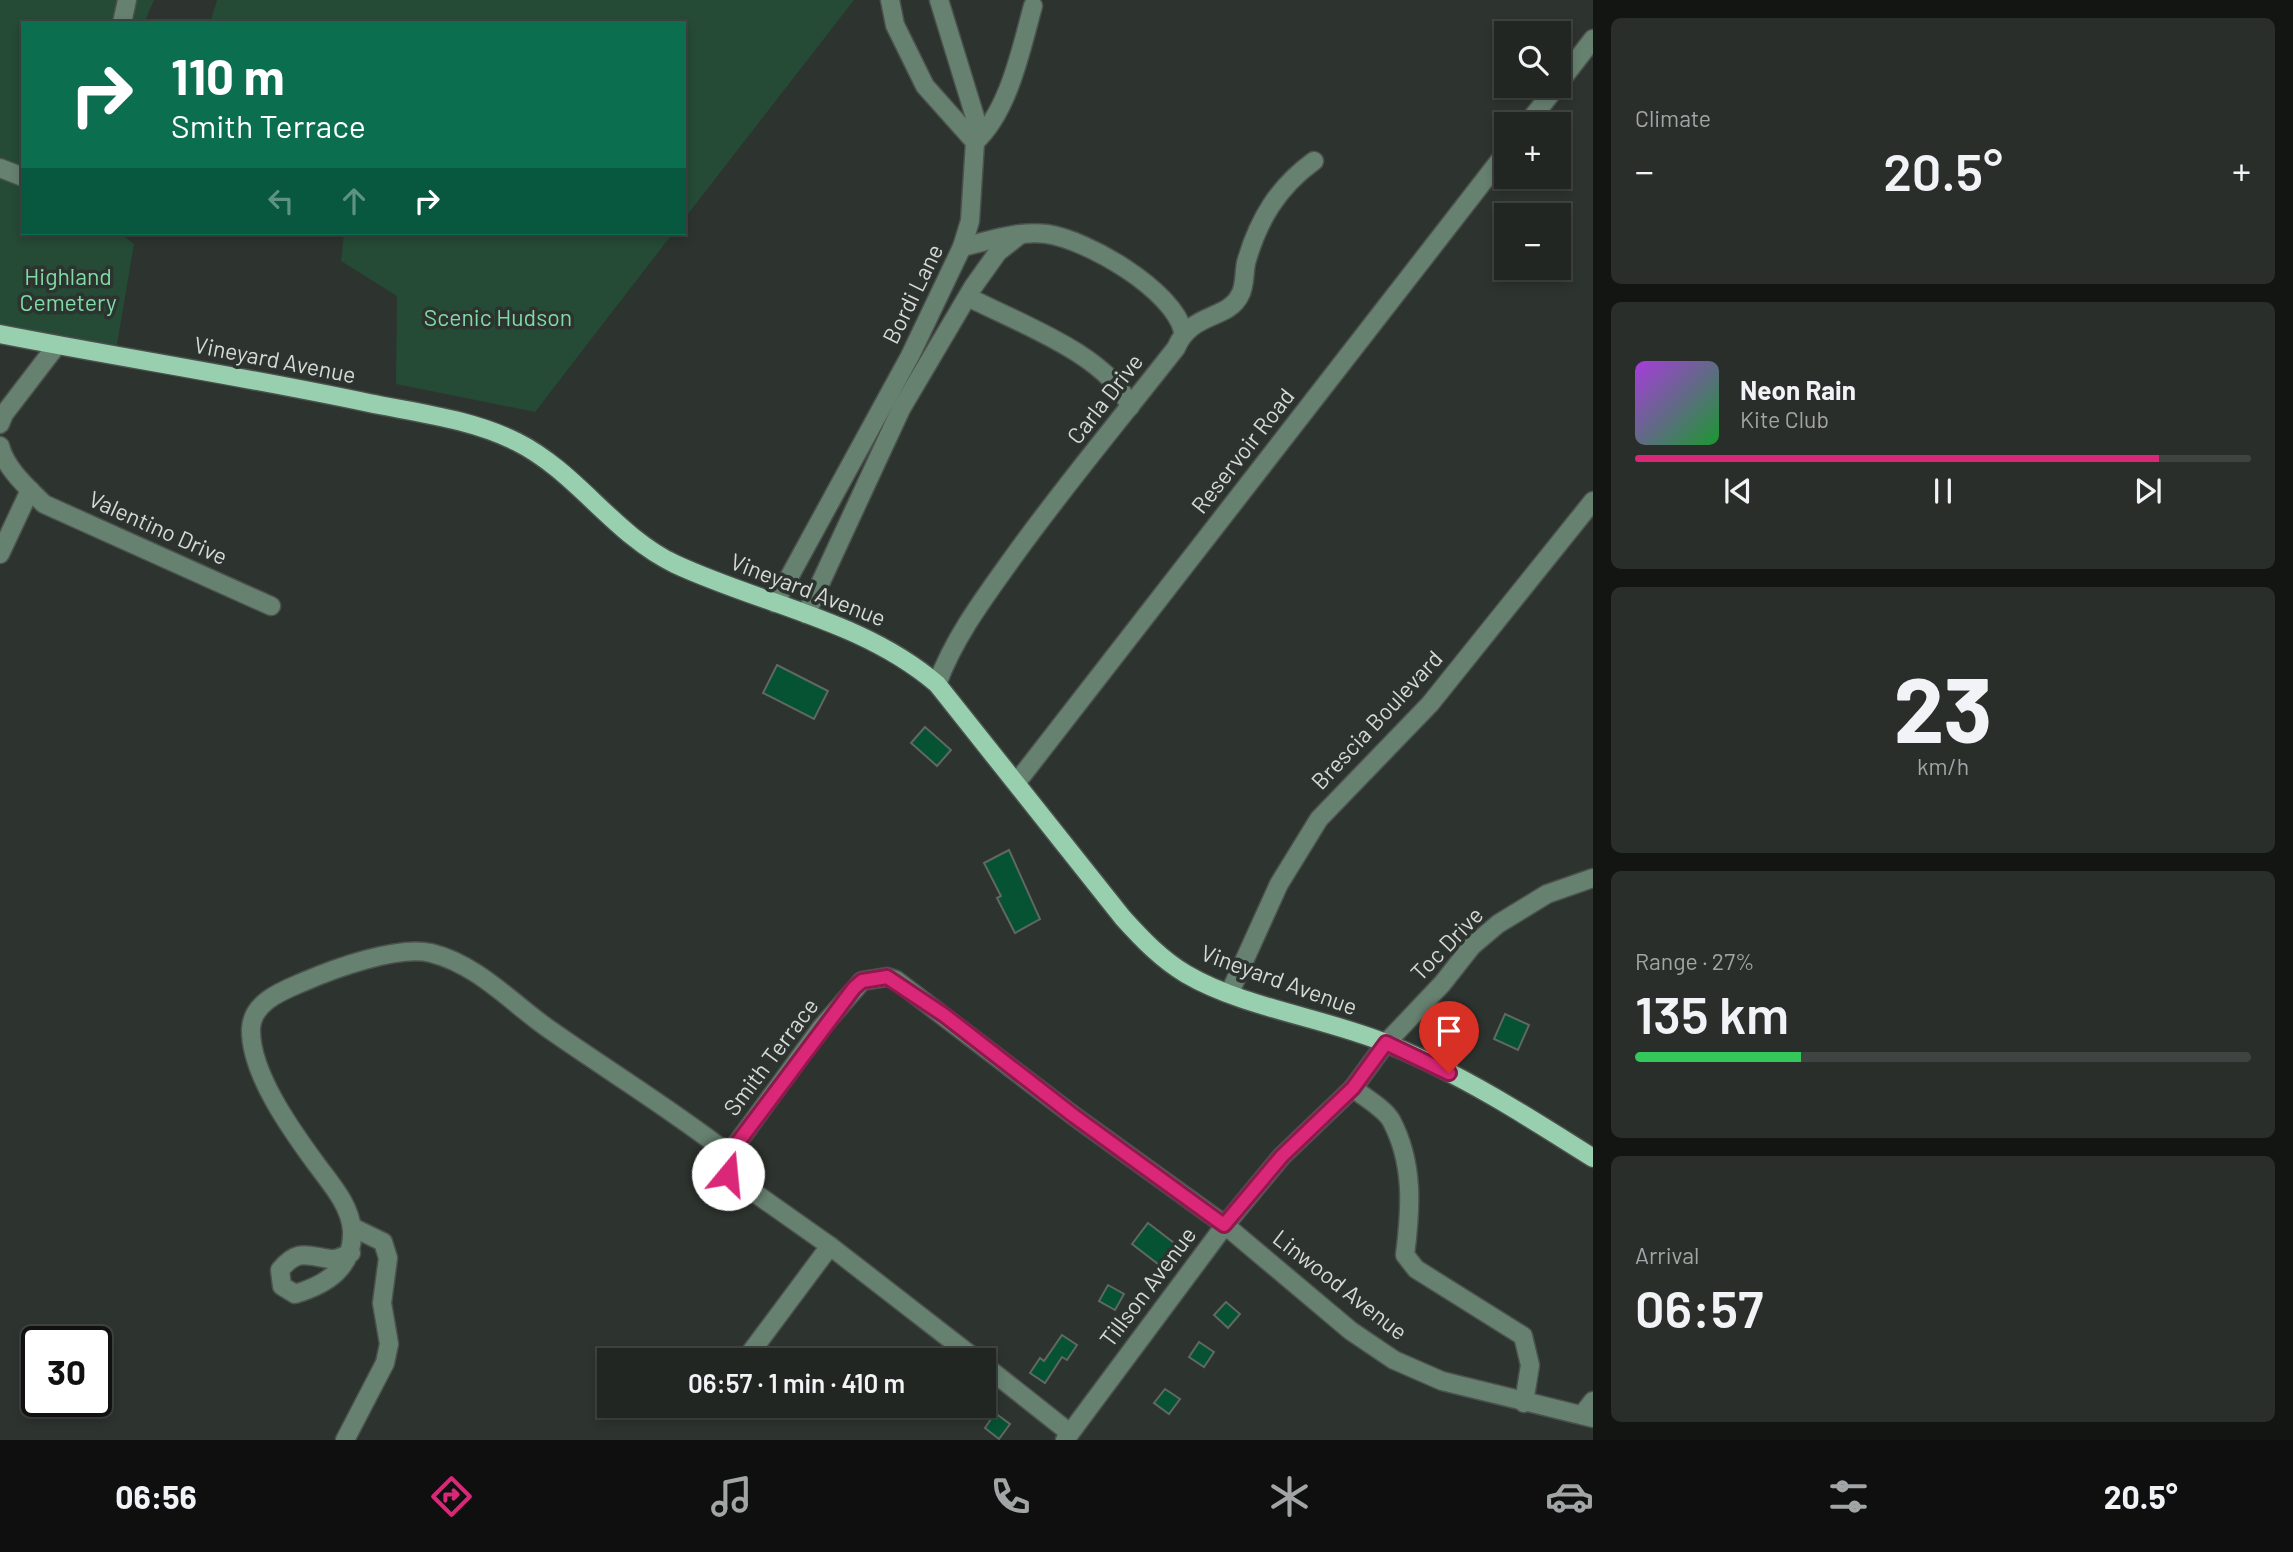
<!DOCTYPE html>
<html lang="en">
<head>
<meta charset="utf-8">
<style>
	:root { --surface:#222623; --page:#2a2e2b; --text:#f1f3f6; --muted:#a2a5a6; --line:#3f4341; --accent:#db2777 }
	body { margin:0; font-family:Barlow,sans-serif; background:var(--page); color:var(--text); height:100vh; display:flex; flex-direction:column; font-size:26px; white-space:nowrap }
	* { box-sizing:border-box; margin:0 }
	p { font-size:23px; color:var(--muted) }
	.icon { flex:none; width:38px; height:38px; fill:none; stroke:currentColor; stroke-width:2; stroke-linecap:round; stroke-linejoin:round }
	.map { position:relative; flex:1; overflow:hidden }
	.sheet { display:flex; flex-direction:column; gap:18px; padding:18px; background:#131513; width:700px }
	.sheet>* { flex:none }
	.banner { position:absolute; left:21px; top:21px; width:665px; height:214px; border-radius:0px; box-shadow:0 4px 10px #0003,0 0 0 2px var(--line); background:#0b6e4f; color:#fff; overflow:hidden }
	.fabs { position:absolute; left:1494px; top:21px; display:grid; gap:14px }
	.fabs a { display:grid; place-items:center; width:77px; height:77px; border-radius:0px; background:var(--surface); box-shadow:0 4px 10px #0003,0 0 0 2px var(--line); font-size:35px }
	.speed { position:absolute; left:21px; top:1326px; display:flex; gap:14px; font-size:35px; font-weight:700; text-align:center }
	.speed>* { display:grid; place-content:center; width:91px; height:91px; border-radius:50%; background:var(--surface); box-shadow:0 4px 10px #0003,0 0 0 2px var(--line); line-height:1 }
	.speed .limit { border:4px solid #111; border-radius:10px; background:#fff; color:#111 }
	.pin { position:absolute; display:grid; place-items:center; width:60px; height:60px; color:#fff; margin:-72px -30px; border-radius:50% 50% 50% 0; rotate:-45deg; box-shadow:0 0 7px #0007 }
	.pin .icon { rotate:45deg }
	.me { position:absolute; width:77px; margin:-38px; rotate:17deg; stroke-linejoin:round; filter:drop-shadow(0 0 5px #0008) }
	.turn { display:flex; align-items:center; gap:24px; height:147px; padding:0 35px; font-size:32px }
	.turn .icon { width:91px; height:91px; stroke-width:2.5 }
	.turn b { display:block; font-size:49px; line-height:60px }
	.lanes { display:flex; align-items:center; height:66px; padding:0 35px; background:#0003; justify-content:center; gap:35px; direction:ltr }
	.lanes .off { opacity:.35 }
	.big { font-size:52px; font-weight:600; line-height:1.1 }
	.sheet .widget { flex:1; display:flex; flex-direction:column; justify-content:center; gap:10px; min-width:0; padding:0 24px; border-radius:10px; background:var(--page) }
	.sheet .dial { align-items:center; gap:0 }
	.dial b { font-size:91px; line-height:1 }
	.song { display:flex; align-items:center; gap:21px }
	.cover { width:84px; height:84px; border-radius:10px; background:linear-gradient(135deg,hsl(280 70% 55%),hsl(130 70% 35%)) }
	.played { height:7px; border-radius:4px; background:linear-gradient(90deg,var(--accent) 85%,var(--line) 85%) }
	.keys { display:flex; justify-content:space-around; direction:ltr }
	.heat { display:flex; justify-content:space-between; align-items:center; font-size:38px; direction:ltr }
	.charge { height:10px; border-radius:5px; background:linear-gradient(90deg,#34c759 27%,var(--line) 0) }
	.trip { position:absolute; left:597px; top:1348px; width:399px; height:70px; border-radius:0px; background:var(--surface); box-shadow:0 4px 10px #0003,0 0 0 2px var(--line); font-weight:600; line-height:70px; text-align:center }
	.dock { display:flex; height:112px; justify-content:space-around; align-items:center; background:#0e0f0e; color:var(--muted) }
	.dock .icon { width:49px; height:49px }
	.dock .active { color:var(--accent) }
	.dock b { font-size:32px; color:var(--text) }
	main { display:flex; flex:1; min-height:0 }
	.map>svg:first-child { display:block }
	.green { fill:#254a35 }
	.building { fill:#055332; stroke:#616763; stroke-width:2 }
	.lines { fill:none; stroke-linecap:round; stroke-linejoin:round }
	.minor-casing { stroke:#4b514d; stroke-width:21 }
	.major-casing { stroke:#4b514d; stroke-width:21 }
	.minor { stroke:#668170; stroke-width:18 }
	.major { stroke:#98d0af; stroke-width:18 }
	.route-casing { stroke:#8e194d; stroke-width:18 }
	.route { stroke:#db2777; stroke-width:12 }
	.labels { text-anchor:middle; stroke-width:7; stroke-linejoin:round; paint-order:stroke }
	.park-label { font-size:23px; fill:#7edca7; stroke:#2d332f }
	.street-label { font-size:23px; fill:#d6dad7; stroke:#2d332f }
</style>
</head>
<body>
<main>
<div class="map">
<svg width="1593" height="1440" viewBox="0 0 1593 1440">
	<rect width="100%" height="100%" fill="#2d332f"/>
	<g class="green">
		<polygon points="0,0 154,0 144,23 23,23 23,233 120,233 134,244 115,356 0,334"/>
		<polygon points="217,0 854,0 684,219 684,23 210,23"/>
		<polygon points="344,233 673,233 535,412 396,384 397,296 341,261"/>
	</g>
	<g class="building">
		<polygon points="777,665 828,691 814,719 763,693"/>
		<polygon points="925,727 951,750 937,766 911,743"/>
		<polygon points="1009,850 1040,919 1015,933 997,898 1001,896 984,863"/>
		<polygon points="1505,1014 1529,1025 1518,1050 1494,1039"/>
		<polygon points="1148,1223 1178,1246 1162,1267 1132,1244"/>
		<polygon points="1108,1285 1124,1294 1115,1310 1099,1301"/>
		<polygon points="1226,1302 1240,1314 1228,1328 1214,1315"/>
		<polygon points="1062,1335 1077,1345 1067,1360 1062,1357 1045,1383 1030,1373 1040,1358 1044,1361"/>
		<polygon points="1199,1342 1214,1352 1204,1367 1189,1357"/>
		<polygon points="1165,1389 1180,1399 1169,1414 1154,1403"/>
		<polygon points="995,1413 1010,1424 999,1439 985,1428"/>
	</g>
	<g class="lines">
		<defs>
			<g id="minor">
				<polyline points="939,0 975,117 975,142"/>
				<polyline points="122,23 127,0"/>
				<polyline points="1559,83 1593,39"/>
				<polyline points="1527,124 1557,86"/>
				<path d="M975,142C1009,111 1021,49 1033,6"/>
				<polyline points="0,168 23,177"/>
				<path d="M962,247C989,241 1020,230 1047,234C1088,240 1173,290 1183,331"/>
				<path d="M968,297C1016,322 1109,355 1130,407"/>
				<polyline points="0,424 4,414 57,345"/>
				<path d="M0,446C6,469 27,487 44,504L271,606"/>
				<polyline points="0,554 30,490"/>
				<polyline points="775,603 910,356 962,247 970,221 975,142 925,86 895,25 890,0"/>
				<polyline points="806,614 901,409 973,287 998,252 1021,234"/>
				<path d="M937,684C955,636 984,598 1014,556C1065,485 1122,417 1176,348C1191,312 1228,320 1240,295C1245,287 1244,273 1246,263C1258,220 1278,187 1314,161"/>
				<polyline points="1017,782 1507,151"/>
				<polyline points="1230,992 1279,884 1319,819 1430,704 1593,501"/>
				<path d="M1353,1088C1364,1097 1384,1108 1391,1120C1414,1163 1411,1208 1405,1255L1416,1269L1523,1336L1530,1365L1524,1403"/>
				<path d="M351,1253C345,1255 337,1260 330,1259C307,1256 298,1248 280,1270L282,1286L295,1294C328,1284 354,1267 352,1230C350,1205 331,1184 317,1165C292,1131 250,1073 251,1029C252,1002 282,991 303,982C333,969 398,945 431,953C476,964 510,1001 546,1027C607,1070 670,1108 729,1154"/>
				<polyline points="745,1360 830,1246"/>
				<polyline points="977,1360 830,1246 728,1174 727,1157 821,1028 862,981 887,977 896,980 1074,1116 1225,1225 1351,1331 1394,1360 1442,1381 1593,1418"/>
				<polyline points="984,1365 1070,1433"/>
				<polyline points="1582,1415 1593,1401"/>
				<polyline points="345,1440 385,1363 389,1344 382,1303 388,1258 383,1242 352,1227"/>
				<polyline points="1065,1440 1225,1225 1282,1156 1353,1088 1386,1043 1442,984 1472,946 1498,924 1547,894 1593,878"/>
			</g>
			<path id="major" d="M0,334C123,358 247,377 369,403C418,413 471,419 517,442C577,472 614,535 675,564C763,605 862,620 937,684L1123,918C1142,939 1161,959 1186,974C1244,1008 1326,1018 1388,1044C1461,1074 1527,1116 1593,1158"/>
		</defs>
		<use href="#minor" class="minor-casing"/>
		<use href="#major" class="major-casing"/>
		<use href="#minor" class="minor"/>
		<use href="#major" class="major"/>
	</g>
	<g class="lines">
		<defs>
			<polyline id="route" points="728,1174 727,1157 854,988 862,981 887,977 944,1015 1074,1116 1224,1225 1282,1156 1353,1088 1386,1043 1449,1073"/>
		</defs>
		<use href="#route" class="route-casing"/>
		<use href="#route" class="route"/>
	</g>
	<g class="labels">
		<g class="park-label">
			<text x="68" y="285">Highland<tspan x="68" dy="26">Cemetery</tspan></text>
			<text x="498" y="326">Scenic Hudson</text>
		</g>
		<g class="street-label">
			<text transform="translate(913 294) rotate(-64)" y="8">Bordi Lane</text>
			<text transform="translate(275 360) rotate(11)" y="8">Vineyard Avenue</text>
			<text transform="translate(1105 399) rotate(-52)" y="8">Carla Drive</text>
			<text transform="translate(1243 451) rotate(-52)" y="8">Reservoir Road</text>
			<text transform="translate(158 528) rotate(24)" y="8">Valentino Drive</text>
			<text transform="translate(808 590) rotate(21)" y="8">Vineyard Avenue</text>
			<text transform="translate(1377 720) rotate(-47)" y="8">Brescia Boulevard</text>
			<text transform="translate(1447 944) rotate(-46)" y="8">Toc Drive</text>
			<text transform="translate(1279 980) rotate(20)" y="8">Vineyard Avenue</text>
			<text transform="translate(771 1057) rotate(-53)" y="8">Smith Terrace</text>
			<text transform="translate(1340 1285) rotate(38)" y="8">Linwood Avenue</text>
			<text transform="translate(1148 1287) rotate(-53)" y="8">Tillson Avenue</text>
		</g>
	</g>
</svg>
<div class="fabs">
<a><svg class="icon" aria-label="search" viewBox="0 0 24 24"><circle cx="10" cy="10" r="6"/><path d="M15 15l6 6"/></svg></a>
<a>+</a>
<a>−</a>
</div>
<div class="speed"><div class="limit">30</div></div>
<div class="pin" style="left:1449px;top:1073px;background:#d93025"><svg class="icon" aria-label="arrive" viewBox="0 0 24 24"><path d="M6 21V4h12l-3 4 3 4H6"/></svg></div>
<svg class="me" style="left:728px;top:1174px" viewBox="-20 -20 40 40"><circle r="19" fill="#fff"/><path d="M0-13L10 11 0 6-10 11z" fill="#db2777"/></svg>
<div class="trip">06:57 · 1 min · 410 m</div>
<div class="banner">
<div class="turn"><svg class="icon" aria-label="right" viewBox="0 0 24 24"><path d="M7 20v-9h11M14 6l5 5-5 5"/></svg><div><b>110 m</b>Smith Terrace</div></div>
<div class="lanes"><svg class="icon off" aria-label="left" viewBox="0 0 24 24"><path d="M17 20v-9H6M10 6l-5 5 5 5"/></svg><svg class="icon off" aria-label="ahead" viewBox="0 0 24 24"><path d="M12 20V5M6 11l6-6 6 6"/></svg><svg class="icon" aria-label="right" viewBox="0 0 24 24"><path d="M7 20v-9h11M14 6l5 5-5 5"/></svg></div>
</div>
</div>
<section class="sheet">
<div class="widget"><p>Climate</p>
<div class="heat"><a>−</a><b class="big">20.5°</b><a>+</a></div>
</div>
<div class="widget">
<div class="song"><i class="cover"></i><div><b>Neon Rain</b><p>Kite Club</p></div></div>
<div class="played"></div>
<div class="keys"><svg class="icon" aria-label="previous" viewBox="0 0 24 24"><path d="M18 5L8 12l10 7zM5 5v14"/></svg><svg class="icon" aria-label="pause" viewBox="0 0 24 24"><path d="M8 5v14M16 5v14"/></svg><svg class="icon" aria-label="next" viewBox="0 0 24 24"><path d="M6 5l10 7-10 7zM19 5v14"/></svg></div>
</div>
<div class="widget dial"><b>23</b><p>km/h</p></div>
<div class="widget"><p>Range · 27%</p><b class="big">135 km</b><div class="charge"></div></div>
<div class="widget"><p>Arrival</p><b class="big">06:57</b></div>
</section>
</main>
<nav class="dock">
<b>06:56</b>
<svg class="icon active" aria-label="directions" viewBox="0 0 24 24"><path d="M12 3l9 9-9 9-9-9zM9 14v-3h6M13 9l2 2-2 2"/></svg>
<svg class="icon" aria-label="music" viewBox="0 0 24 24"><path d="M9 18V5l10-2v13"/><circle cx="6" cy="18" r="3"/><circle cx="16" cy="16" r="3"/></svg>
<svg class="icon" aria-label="phone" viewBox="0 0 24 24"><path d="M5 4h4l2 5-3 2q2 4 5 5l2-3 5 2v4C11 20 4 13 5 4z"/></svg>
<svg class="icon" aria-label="climate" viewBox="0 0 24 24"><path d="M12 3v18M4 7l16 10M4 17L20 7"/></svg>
<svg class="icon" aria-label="car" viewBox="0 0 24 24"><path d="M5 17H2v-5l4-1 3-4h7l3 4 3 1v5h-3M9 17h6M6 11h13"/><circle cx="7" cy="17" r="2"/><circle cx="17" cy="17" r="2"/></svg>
<svg class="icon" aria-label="filters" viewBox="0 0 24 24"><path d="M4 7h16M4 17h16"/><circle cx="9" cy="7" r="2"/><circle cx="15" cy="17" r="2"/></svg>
<b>20.5°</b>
</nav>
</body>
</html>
